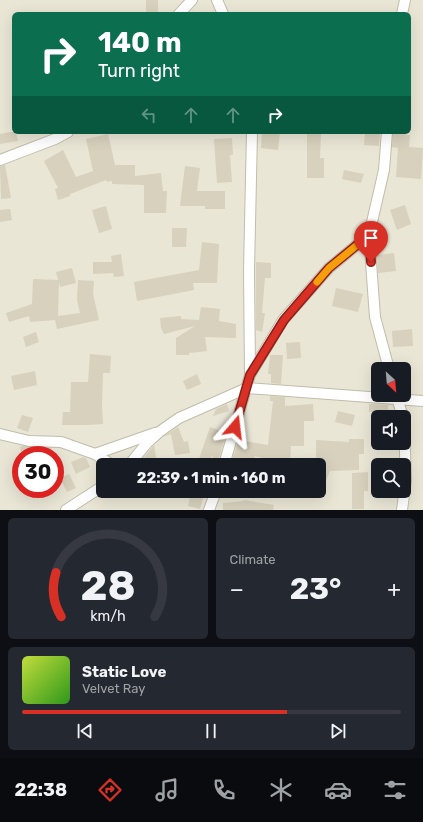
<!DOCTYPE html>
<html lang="en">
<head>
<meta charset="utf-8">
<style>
	:root { --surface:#171b24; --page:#242831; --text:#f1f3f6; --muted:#9ea1a6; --line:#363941; --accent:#d93025 }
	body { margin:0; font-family:Rubik,sans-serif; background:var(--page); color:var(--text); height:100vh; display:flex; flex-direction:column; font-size:15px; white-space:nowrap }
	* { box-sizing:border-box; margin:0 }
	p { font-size:13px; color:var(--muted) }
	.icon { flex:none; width:22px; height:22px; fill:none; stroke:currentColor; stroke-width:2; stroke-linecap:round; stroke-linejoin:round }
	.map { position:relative; height:510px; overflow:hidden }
	.side { display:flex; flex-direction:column; gap:8px; padding:8px; background:#0d0f14; flex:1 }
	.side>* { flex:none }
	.banner { position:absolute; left:12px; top:12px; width:399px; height:122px; border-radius:6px; box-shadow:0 4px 16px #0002; background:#0b6e4f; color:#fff; overflow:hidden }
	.needle { width:26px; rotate:154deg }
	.tools { position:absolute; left:371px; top:362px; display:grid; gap:8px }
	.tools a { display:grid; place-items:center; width:40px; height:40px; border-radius:6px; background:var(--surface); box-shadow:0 4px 16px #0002; font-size:20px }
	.speed { position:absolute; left:12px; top:446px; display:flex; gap:8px; font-size:20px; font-weight:700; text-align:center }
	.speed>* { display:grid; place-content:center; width:52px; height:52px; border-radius:50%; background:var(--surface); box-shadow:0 4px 16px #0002; line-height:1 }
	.speed .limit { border:6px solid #d22; background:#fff; color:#111 }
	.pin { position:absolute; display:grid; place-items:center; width:34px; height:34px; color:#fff; margin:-41px -17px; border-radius:50% 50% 50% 0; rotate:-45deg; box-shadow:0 0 4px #0007 }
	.pin .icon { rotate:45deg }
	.me { position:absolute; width:44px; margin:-22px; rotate:17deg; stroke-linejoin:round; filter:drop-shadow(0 0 3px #0008) }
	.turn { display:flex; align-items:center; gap:14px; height:84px; padding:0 20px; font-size:18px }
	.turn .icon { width:52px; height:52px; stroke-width:2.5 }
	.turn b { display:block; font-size:28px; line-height:34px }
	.lanes { display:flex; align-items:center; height:38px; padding:0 20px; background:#0003; justify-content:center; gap:20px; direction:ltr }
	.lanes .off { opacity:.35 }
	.big { font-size:30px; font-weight:700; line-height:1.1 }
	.side .widget { flex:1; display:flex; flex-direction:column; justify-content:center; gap:6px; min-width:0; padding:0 14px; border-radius:6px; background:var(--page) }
	.side .dial { align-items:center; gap:0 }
	.dial svg { height:104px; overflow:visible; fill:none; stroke:var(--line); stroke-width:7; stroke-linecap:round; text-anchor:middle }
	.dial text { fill:var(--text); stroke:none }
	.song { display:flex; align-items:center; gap:12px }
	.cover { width:48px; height:48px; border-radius:6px; background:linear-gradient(135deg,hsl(70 70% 55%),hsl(110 70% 35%)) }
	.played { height:4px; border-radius:2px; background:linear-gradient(90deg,var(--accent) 70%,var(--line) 70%) }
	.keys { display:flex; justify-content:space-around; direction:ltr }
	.heat { display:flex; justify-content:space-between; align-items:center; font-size:22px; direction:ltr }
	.side .tiles { flex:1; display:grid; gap:8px; grid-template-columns:1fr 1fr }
	.widget:last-child { grid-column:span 2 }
	.trip { position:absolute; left:96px; top:458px; width:230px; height:40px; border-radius:6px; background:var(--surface); box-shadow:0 4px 16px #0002; font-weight:700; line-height:40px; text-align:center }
	.tab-bar { display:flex; height:64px; justify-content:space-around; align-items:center; background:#090b0e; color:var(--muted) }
	.tab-bar .icon { width:28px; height:28px }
	.tab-bar .selected { color:var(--accent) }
	.tab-bar b { font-size:18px; color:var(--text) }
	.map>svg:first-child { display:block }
	.residential { fill:#e9e6d6; fill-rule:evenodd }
	.building { fill:#d7d1bd }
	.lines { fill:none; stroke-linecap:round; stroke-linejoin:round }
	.minor-casing { stroke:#c1bdaa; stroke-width:12 }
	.minor { stroke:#fff; stroke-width:10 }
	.route-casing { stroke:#8d1f18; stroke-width:10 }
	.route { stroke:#d93025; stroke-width:7 }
	.slow { stroke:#f59e0b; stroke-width:7 }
</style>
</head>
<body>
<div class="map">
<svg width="423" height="510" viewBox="0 0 423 510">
	<rect width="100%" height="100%" fill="#f5f3e8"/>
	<path class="residential" d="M0,0H423V510H0ZM14,14H409V132H14ZM378,369H404V395H378ZM378,417H404V443H378ZM21,455H55V489H21ZM103,465H319V491H103ZM378,465H404V491H378Z"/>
	<g class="building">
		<polygon points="146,0 158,0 158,13 146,14"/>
		<polygon points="10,132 16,132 18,141 0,144 0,134"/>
		<polygon points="262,132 280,132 278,150 261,148"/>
		<polygon points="365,132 380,132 379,146 364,145"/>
		<polygon points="393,132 405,132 406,135 410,135 409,147 423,148 421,179 396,177 398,148 392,147"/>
		<polygon points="307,133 321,134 320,158 324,158 324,178 307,178"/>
		<polygon points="108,134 115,165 135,165 135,176 161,173 163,191 167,191 166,213 144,213 144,185 112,184 112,181 107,182 106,180 70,194 70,196 58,200 55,189 58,188 44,161 63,150 76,177 93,171 86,139"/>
		<polygon points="232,138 233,155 230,155 232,182 217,183 214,139"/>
		<polygon points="5,165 11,198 1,199 0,166"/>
		<polygon points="185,166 200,168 197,191 225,191 225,209 205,209 205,206 180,206"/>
		<polygon points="344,170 364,174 361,183 342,179"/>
		<polygon points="405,205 411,224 397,230 390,210"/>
		<polygon points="106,206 112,229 99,233 92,210"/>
		<polygon points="10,209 12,220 0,222 0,210"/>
		<polygon points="172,228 187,228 186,247 172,247"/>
		<polygon points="202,242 219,244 217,283 193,283 194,290 137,301 134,282 199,270"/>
		<polygon points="394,253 396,271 378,273 377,255"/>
		<polygon points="121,254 124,276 114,277 113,273 93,274 93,262 112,262 111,256"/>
		<polygon points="256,262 271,263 271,278 265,278 262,313 265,313 262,332 256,330"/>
		<polygon points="72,268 76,283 60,287 59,282 58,316 80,313 77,300 78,280 94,281 93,294 99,320 57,329 55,320 30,322 29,316 9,322 6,313 32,304 33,279 58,280 56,272"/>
		<polygon points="336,288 363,294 358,312 332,306"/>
		<polygon points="201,307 220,309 219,321 236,324 236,338 205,337 207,351 189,353 189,355 176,355 176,338 195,326 164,334 161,328 160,318 181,316 181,319 199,320"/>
		<polygon points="412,329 413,346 393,347 392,331"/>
		<polygon points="36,332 39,342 26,347 23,337"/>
		<polygon points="300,342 301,358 287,359 286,343"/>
		<polygon points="90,354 111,356 110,373 103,373 102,405 103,424 87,425 62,425 63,412 70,412 71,382 88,382"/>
		<polygon points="270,355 283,355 281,384 271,383 271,374 268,374"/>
		<polygon points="35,371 37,385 14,390 11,376"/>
		<polygon points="197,374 201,384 187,390 183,381"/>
		<polygon points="270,396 285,397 285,406 313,404 314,421 304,421 304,446 291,446 290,465 255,456 252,465 231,465 238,440 268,445 273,401 270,401"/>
		<polygon points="227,404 229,411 213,416 216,409"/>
		<polygon points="369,404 388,405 388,413 369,412"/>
		<polygon points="338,411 355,415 352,426 335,422"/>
		<polygon points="22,415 33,418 28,432 17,428"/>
		<polygon points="178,427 184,442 188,441 190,453 175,455 171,434 163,437"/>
		<polygon points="210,427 221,431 219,437 225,438 218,461 213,460 212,455 208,465 197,465"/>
		<polygon points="349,439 364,439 364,454 359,454 359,470 330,471 319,498 319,465 316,465 316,440 349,442"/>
		<polygon points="154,445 157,462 143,465 142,460"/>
		<polygon points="23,446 51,448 52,455 22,455 20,447"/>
		<polygon points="83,457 86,458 90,467 76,474 71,462"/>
		<polygon points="368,472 368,491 364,491 364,509 352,509 352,473"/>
		<polygon points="69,474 76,488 67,492 60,478"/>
		<polygon points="191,491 204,494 200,509 188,506"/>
		<polygon points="244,500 274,505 273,510 223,510 223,503 243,501"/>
	</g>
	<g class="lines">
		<defs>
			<g id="minor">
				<polyline points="217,0 223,14"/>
				<polyline points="179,14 192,0"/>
				<polyline points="402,14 405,0"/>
				<polyline points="0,160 55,139 68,132"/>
				<polyline points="369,235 375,317 389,369"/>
				<polyline points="250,375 249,270 252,132"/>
				<polyline points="396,395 403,417"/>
				<polyline points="0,434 29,441 61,442 95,454 112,465"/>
				<polyline points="95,454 155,433"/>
				<polyline points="129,465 147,443 159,432 179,418 247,388 423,401"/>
				<polyline points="224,465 250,375 283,320 329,268 369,235 384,170 387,132"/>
				<polyline points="66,510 103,486"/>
				<polyline points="209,510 216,491"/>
				<polyline points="402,510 406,480 404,425"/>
			</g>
		</defs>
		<use href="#minor" class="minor-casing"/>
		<use href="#minor" class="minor"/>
	</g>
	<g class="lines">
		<defs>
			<polyline id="route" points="235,427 250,375 284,320 329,268 369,235 371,262"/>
		</defs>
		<use href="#route" class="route-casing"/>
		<use href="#route" class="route"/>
		<polyline class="slow" points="317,282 329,268 356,246"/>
	</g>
</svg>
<div class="tools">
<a><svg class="needle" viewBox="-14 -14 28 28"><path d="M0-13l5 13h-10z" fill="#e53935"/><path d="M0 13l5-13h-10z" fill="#9ea1a6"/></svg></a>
<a><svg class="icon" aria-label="sound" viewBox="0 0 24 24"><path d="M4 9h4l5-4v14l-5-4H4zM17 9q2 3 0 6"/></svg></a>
<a><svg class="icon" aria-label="search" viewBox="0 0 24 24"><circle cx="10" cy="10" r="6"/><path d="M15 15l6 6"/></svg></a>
</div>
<div class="speed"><div class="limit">30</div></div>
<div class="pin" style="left:371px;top:262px;background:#d93025"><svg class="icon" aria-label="arrive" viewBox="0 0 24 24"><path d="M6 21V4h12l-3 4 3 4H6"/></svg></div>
<svg class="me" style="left:235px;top:427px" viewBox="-20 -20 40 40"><path d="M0-17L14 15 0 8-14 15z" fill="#d93025" stroke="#fff" stroke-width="4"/></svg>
<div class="trip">22:39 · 1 min · 160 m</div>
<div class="banner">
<div class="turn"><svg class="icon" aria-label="right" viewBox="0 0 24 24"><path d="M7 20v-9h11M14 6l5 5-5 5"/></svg><div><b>140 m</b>Turn right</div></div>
<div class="lanes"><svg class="icon off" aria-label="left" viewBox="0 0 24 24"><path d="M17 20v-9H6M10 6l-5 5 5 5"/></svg><svg class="icon off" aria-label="ahead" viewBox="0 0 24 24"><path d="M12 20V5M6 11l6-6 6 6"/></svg><svg class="icon off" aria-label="ahead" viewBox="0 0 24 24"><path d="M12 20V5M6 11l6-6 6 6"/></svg><svg class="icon" aria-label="right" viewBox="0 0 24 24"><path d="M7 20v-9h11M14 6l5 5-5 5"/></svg></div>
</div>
</div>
<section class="side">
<div class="tiles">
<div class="widget dial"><svg viewBox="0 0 100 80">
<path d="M14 69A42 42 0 1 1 86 69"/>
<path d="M14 69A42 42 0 0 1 10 35" stroke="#d93025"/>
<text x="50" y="56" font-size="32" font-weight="700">28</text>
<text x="50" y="72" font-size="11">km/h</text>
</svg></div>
<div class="widget"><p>Climate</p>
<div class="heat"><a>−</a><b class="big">23°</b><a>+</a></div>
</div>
<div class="widget">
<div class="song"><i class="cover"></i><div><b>Static Love</b><p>Velvet Ray</p></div></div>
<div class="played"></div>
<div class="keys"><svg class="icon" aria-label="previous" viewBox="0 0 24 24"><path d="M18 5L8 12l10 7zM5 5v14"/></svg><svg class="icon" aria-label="pause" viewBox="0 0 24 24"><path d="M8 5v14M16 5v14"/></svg><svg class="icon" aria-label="next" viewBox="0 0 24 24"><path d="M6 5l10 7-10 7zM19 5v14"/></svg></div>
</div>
</div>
</section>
<nav class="tab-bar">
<b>22:38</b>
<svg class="icon selected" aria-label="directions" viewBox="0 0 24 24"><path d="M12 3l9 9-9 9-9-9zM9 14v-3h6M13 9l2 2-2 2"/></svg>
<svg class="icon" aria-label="music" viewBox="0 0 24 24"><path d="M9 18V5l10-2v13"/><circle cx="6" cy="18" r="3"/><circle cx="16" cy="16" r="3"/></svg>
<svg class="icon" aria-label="phone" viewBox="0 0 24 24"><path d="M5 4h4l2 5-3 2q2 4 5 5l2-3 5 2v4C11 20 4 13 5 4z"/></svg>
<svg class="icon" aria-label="climate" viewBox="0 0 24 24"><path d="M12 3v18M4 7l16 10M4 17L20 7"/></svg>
<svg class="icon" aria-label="car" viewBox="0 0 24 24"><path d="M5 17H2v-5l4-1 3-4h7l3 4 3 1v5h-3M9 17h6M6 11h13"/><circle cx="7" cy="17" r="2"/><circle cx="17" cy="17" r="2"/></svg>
<svg class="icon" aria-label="filters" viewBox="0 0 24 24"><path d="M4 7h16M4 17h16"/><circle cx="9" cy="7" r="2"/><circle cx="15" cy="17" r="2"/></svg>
</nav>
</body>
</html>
